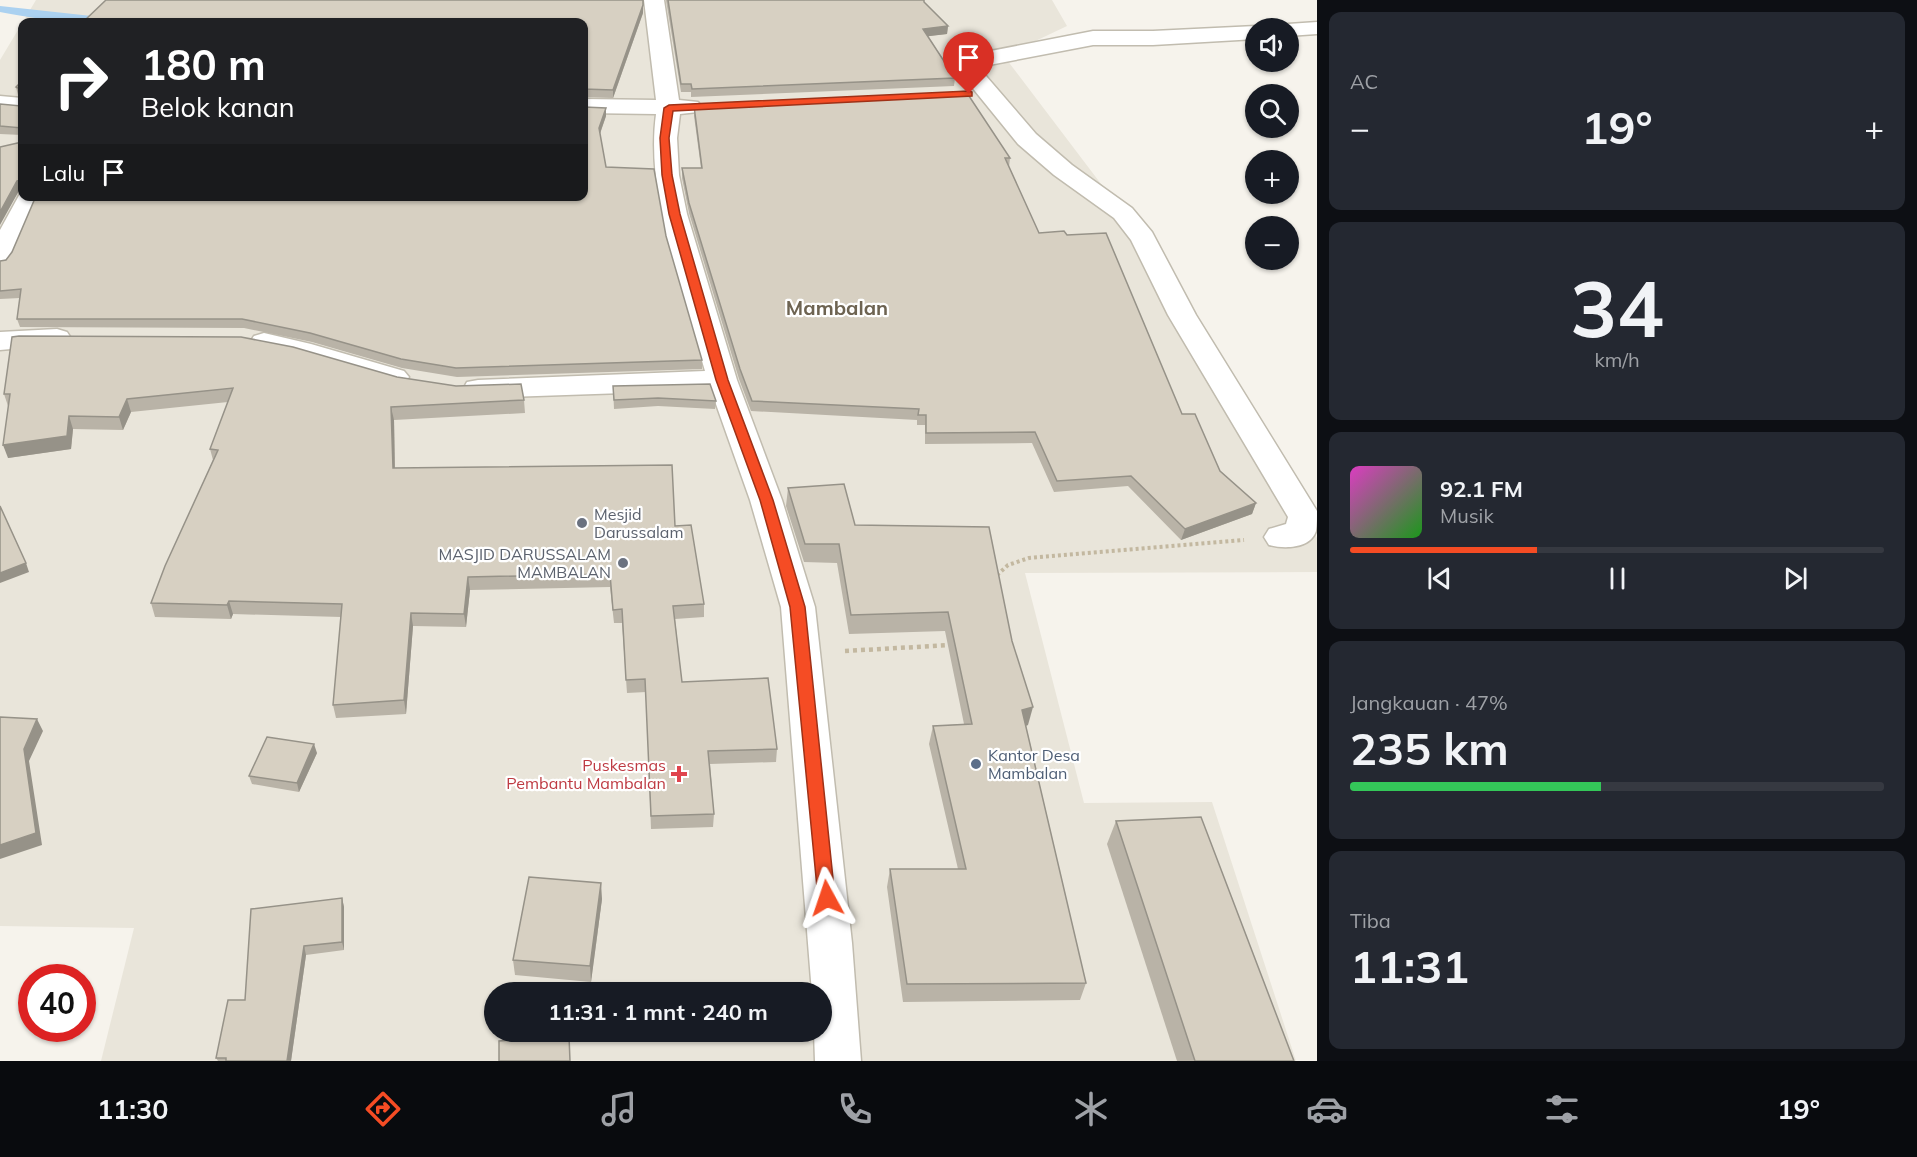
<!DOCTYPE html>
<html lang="id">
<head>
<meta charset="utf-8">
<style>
	:root { --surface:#171b24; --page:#242831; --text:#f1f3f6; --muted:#9ea1a6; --line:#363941; --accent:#f54c24 }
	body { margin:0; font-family:Mulish,sans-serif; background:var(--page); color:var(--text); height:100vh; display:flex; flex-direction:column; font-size:22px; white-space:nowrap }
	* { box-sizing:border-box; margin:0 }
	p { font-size:20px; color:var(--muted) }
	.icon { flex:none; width:33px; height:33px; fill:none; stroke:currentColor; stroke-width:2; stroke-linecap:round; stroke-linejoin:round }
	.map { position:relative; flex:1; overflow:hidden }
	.panel { display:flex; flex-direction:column; gap:12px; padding:12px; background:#0d0f14; width:600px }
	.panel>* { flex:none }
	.hud { position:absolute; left:18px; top:18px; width:570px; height:183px; border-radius:12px; box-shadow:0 2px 4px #0004; background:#202124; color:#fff; overflow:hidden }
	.controls { position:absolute; left:1245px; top:18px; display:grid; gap:12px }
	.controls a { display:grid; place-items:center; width:54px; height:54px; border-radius:50%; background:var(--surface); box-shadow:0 2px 4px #0004; font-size:30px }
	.speed { position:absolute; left:18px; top:964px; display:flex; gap:12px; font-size:30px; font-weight:700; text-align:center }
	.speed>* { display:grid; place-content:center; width:78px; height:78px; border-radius:50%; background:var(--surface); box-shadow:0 2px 4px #0004; line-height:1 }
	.speed .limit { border:9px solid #d22; background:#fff; color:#111 }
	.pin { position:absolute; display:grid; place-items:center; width:51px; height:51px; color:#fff; margin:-62px -26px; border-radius:50% 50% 50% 0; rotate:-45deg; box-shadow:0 0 6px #0007 }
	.pin .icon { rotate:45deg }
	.me { position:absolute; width:66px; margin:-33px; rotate:355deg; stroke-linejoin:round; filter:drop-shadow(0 0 4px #0008) }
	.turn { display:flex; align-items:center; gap:21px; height:126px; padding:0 24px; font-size:27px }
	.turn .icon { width:78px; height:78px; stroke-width:2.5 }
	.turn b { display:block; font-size:42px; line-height:51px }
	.then { display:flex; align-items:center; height:57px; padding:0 24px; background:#0003; gap:12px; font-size:22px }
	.big { font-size:45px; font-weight:700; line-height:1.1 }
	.panel .card { flex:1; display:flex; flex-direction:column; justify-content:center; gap:9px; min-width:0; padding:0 21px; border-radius:12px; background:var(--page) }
	.panel .dial { align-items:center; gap:0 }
	.dial b { font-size:78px; line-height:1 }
	.song { display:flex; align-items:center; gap:18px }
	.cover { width:72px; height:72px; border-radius:9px; background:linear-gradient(135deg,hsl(310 70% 55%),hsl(120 70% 35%)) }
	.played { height:6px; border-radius:3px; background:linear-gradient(90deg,var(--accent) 35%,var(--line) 35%) }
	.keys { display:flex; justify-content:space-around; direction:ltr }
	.heat { display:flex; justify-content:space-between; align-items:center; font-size:33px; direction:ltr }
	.charge { height:9px; border-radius:4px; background:linear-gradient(90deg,#34c759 47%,var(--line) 0) }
	.trip { position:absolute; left:484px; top:982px; width:348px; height:60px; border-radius:30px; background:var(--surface); box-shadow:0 2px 4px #0004; font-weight:700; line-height:60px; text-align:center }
	.menu { display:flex; height:96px; justify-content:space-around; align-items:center; background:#090b0e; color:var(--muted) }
	.menu .icon { width:42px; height:42px }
	.menu .active { color:var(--accent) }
	.menu b { font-size:27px; color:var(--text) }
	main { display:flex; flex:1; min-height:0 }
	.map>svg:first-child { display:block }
	.residential { fill:#e9e5da; fill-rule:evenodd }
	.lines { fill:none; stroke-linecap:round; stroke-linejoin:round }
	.stream { fill:#abd1f0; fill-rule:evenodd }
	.minor-casing { stroke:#c1bcaf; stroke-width:3 }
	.path-far1 { stroke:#c3b8a0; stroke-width:4; stroke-dasharray:3 3; stroke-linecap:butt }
	.path { stroke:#c3b8a0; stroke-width:4.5; stroke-dasharray:4 4; stroke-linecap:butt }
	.minor { fill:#fff; fill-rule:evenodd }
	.wall { fill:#b9b3a7 }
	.shaded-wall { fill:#969288 }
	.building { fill:#d7d0c2; stroke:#969288; stroke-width:1.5 }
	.route { fill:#f54c24; stroke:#9f3117; stroke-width:1.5 }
	.worship-dot { fill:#6b7280; stroke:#fff; stroke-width:2 }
	.service-dot { fill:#5c6f8a; stroke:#fff; stroke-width:2 }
	.health-dot { fill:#e0444e; stroke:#fff; stroke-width:2 }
	.labels { text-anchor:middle; stroke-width:4.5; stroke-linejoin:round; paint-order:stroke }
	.worship-label { font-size:16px; fill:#5b616d; stroke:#fff; text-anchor:start }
	.service-label { font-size:16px; fill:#4e5e75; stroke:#fff; text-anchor:start }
	.health-label { font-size:16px; fill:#be3a42; stroke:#fff; text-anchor:end }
	.quarter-label { font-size:20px; font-weight:bold; fill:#6d6351; stroke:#fff }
</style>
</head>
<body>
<main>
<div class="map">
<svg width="1317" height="1061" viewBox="0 0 1317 1061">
	<rect width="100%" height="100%" fill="#f6f3ec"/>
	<path class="residential" d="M36,0H1052L1067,26L1004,56L1123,213L1317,538V572L1025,573L1084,803L1212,802L1296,1061H101L134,928L0,926V60ZM22,22H584V196H22ZM495,993H822V1032H495Z"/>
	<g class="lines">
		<path class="stream" d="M0,6L119,19L124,22C89,26 34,19 0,12Z"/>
		<defs>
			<g id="minor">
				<path d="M644,0H664L679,100L698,102L702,107L698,112L680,114L677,138L679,175L687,214L737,380L782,500L815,607L852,943L861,1061H815L814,1032H822V993H812L781,607L750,500L711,390L478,398L467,396L463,389L467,382L478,380L705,371C683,292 645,196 656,114L584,113V99L656,100Z"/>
				<polygon points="1317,22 1317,34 1288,36 1288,28 1278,28 1288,24"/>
				<path d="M1256,26L1264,28H1256V39L1153,45H1093L984,66L980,69L1036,134L1072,165L1132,208L1152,232L1196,315L1317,511C1317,517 1317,525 1316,531C1310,549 1284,549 1269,545L1264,537L1269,529L1286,524L1288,517L1168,315L1131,240L1114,218L1054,175L1018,144L958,70L963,58L970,55L1093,31H1153Z"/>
				<polygon points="0,96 22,98 22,112 0,110"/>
				<polygon points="22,190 22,196 42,196 13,260 9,266 0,268 0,230"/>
				<polygon points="57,329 67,332 71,338 67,344 0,350 0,332"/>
				<polygon points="264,333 311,344 404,371 409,377 404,383 394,386 254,348 250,342 254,336"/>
			</g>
		</defs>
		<use href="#minor" class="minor-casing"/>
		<polyline class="path-far1" points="997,575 1008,565 1029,558 1244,540"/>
		<polyline class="path" points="845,651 951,645"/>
		<use href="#minor" class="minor"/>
	</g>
	<g class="wall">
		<polygon points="666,0 924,0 924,2 948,26 947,34 928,36 955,78 954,86 691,97 691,92 681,92"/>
		<polygon points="643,5 643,13 613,98 584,97 584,22"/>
		<polygon points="22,81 22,135 0,134 0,104 21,106 21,97 18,95 16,87"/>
		<polygon points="694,106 1010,158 1009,167 1039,233 1182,414 1220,471 1256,503 1252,514 1181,540 1128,486 1054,492 1032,443 925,444 925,425 917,425 917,420 751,411 739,379 689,213 682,178 682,168 701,168 694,116"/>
		<polygon points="606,108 606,116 600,134 606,167 666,236 702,360 702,369 457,377 402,368 312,342 244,328 20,327 17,319 20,298 0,299 0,261"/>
		<polygon points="397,377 524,400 525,413 394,420 395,468 675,526 704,604 704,617 675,619 682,682 777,749 776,762 710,764 714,814 713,827 651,829 646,692 627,693 622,623 614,623 610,587 470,590 466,627 413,626 406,714 336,718 333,705 341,617 233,614 231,619 155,617 151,603 213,460 210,449 228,402 131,412 123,430 73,429 71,449 8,458 8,406 4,394"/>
		<polygon points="613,386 716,401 715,409 658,406 614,409"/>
		<polygon points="788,488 855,525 989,527 1028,725 1026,726 1086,983 1080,1000 903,1002 887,887 890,869 958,869 929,744 933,726 964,724 945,631 849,634 837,563 804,562 786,506"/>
		<polygon points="317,753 299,792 252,784 249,776"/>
		<polygon points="1116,821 1294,1061 1177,1061 1107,844"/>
		<polygon points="342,898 344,907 344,950 306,955 291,1061 218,1061 216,1058 245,1000"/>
		<polygon points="602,899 591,982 515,975 513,960"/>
	</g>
	<g class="shaded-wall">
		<polygon points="643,5 643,13 613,98 613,90"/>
		<polygon points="948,26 947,34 922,37 923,29"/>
		<polygon points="606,108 606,116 599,136 599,128"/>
		<polygon points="21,180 22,188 20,189 0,225 0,212 17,181"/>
		<polygon points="127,399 131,412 123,430 119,417"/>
		<polygon points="391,407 394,420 395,481 393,468"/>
		<polygon points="69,416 73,429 71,449 8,458 3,445"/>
		<polygon points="1256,503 1252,514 1181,540 1185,529"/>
		<polygon points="26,563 29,572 0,583 0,573"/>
		<polygon points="468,577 470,590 466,627 464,614"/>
		<polygon points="229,601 233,614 231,619 227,605"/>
		<polygon points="411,613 413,626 406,714 404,700"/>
		<polygon points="1033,707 1028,725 1017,728 1022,710"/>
		<polygon points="37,719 43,731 29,761 42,845 0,859 0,845 24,749"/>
		<polygon points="314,744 317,753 299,792 297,783"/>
		<polygon points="601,883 602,899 591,982 590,966"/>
		<polygon points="342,898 344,907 344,950 342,942"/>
		<polygon points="304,946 306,955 291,1061 287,1061"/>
	</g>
	<g class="building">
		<polygon points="106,0 643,0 643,5 613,90 584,89 584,22 83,22"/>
		<polygon points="668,0 924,0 924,2 948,26 923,29 955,78 692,89 691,84 681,84"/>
		<polygon points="22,81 22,128 0,126 0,104 21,106 22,90 16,87"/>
		<polygon points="967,93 1010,158 1005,158 1039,233 1064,231 1067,235 1106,233 1182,414 1195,414 1220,471 1256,503 1185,529 1131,476 1057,481 1035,432 926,433 926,415 918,415 919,409 752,401 740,369 689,203 682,168 702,168 694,106"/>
		<polygon points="584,107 606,108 599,128 606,167 654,169 666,236 702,360 456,368 401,359 310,333 242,319 17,319 21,289 0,291 0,261 6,260 12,252 36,196 584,196"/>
		<polygon points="22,142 22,185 21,185 21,180 17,181 0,212 0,147"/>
		<polygon points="19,336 241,337 293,347 397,377 456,386 521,384 524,400 391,407 393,468 672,465 675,526 691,525 704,604 673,606 682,682 768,678 777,749 708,751 714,814 651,816 645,679 626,680 622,609 613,610 610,574 468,577 464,614 411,613 404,700 333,705 342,604 229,601 227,605 151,603 165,566 218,450 210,449 233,388 127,399 119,417 69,416 67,436 3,445 10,394 4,394 12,337"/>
		<polygon points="710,384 716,401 658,398 614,400 613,386"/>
		<polygon points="844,484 855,525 989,527 1012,641 1033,707 1022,710 1086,983 907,984 890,869 966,869 933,726 972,724 948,612 851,615 839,544 805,544 788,488"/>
		<polygon points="0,506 26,563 0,573"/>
		<polygon points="0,717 37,719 24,749 36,833 0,845"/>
		<polygon points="267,737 314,744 297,783 249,776"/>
		<polygon points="1201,817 1294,1061 1195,1061 1116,821"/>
		<polygon points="529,877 601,883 590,966 513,960"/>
		<polygon points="342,898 342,942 304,946 287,1061 226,1061 226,1058 216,1058 228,1000 245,1000 251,909"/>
		<polygon points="569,1036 570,1061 499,1061 499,1041"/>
	</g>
	<polygon class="route" points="969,91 972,92 972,96 673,111 669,138 672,175 680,214 728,380 773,500 805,607 835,898 833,903 827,906 821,903 818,898 790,607 760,500 716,380 669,214 662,175 660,138 664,108 669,105"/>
	<g class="worship-dot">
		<circle cx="582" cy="523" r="6"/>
		<circle cx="623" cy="563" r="6"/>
	</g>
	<circle class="service-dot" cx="976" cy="764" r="6"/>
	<path class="health-dot" d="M676 765h6v6h6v6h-6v6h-6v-6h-6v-6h6z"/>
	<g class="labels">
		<g class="worship-label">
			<text x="594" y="520">Mesjid<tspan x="594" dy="18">Darussalam</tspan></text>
			<text x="611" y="560" text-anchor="end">MASJID DARUSSALAM<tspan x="611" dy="18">MAMBALAN</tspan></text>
		</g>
		<g class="service-label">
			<text x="988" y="761">Kantor Desa<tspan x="988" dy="18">Mambalan</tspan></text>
		</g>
		<g class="health-label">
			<text x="666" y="771">Puskesmas<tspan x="666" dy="18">Pembantu Mambalan</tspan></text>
		</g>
		<g class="quarter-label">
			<text x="837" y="315">Mambalan</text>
		</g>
	</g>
</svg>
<div class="controls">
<a><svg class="icon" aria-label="sound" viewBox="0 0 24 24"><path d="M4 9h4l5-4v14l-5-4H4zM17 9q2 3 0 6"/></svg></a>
<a><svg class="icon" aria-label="search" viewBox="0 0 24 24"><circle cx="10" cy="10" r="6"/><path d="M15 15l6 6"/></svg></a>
<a>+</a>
<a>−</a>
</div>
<div class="speed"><div class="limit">40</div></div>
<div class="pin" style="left:969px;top:94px;background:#d93025"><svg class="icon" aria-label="arrive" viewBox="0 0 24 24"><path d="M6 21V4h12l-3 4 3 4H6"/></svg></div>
<svg class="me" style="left:827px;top:898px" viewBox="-20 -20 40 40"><path d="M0-17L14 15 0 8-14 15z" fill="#f54c24" stroke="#fff" stroke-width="4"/></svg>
<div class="trip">11:31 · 1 mnt · 240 m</div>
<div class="hud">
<div class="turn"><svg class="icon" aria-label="right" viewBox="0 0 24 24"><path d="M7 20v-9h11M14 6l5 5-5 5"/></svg><div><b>180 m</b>Belok kanan</div></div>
<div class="then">Lalu<svg class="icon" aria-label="arrive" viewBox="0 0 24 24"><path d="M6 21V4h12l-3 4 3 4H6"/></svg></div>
</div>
</div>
<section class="panel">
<div class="card"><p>AC</p>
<div class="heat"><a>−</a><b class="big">19°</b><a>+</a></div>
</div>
<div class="card dial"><b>34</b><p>km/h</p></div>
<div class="card">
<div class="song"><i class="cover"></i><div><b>92.1 FM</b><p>Musik</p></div></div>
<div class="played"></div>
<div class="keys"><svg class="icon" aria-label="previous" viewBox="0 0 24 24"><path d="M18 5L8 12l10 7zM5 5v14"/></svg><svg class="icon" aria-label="pause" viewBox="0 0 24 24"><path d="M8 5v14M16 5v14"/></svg><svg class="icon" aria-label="next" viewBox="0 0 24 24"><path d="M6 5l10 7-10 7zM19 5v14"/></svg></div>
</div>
<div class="card"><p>Jangkauan · 47%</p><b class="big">235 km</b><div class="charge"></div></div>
<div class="card"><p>Tiba</p><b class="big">11:31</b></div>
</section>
</main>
<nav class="menu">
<b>11:30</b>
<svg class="icon active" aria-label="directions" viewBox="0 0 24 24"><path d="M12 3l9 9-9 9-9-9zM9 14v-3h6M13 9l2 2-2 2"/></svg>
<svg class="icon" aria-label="music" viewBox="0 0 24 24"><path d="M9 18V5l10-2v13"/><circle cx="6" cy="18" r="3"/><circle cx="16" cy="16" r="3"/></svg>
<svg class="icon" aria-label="phone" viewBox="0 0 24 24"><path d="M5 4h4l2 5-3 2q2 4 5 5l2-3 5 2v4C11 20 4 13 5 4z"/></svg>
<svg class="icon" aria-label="climate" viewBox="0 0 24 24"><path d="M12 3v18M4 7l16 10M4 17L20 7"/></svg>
<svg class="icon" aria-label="car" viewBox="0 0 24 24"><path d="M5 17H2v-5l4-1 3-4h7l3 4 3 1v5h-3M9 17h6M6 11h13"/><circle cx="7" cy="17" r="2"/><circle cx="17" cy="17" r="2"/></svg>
<svg class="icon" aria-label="filters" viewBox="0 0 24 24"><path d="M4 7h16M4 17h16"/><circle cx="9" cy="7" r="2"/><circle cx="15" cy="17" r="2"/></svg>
<b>19°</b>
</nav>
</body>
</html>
